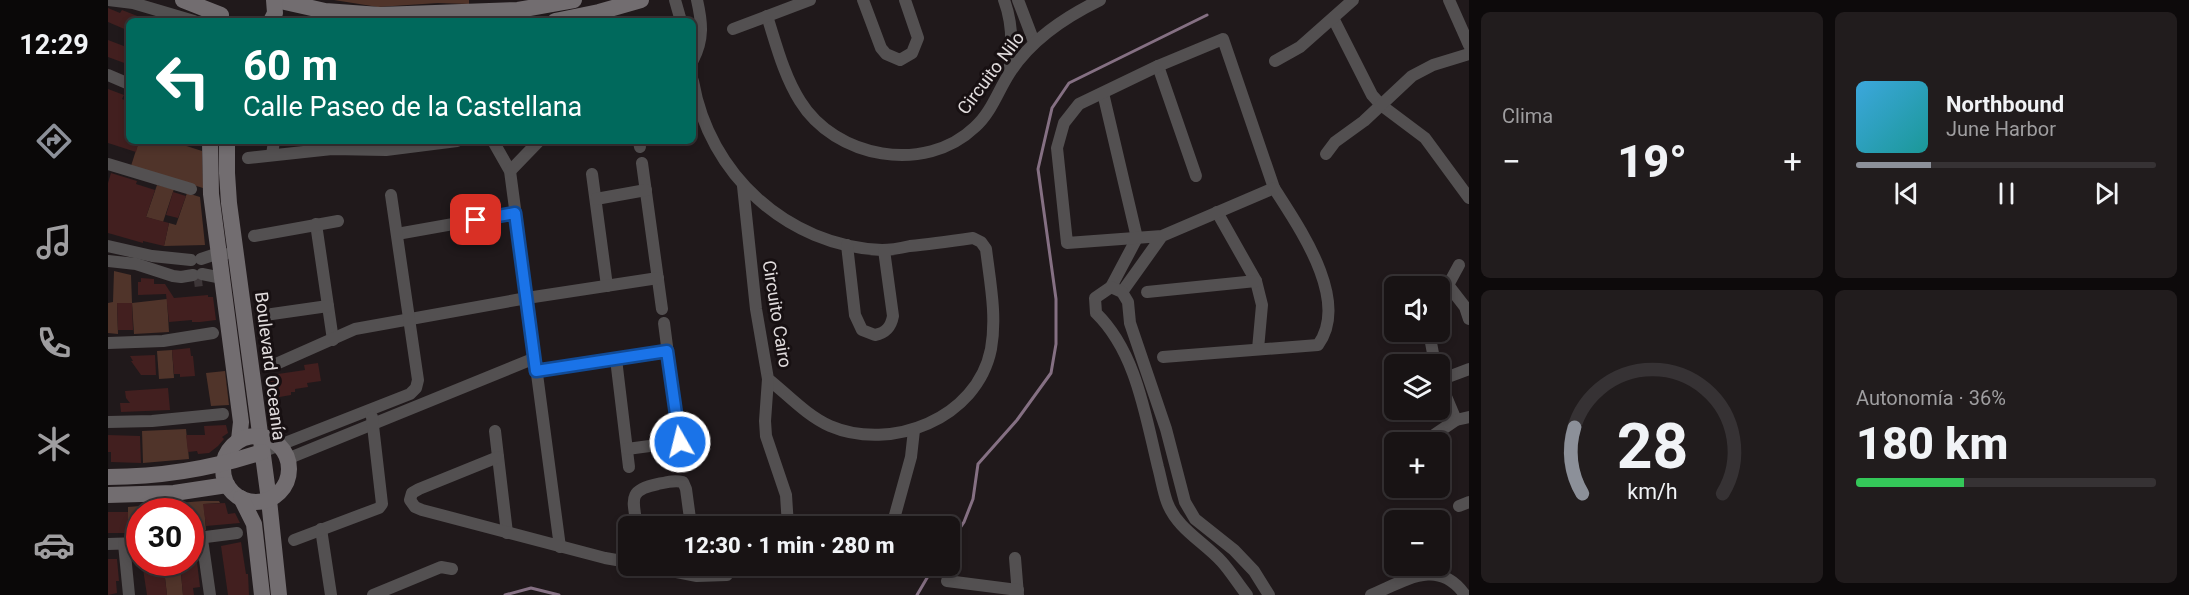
<!DOCTYPE html>
<html lang="es">
<head>
<meta charset="utf-8">
<style>
	:root { --surface:#181314; --page:#211c1d; --text:#f1f3f6; --muted:#9f9ea0; --line:#363234; --accent:#8c9099 }
	body { margin:0; font-family:Roboto,sans-serif; background:var(--page); color:var(--text); height:100vh; display:flex; flex-direction:column; font-size:22px; white-space:nowrap }
	* { box-sizing:border-box; margin:0 }
	p { font-size:20px; color:var(--muted) }
	.icon { flex:none; width:33px; height:33px; fill:none; stroke:currentColor; stroke-width:2; stroke-linecap:round; stroke-linejoin:round }
	.map { position:relative; flex:1; overflow:hidden }
	.panel { display:flex; flex-direction:column; gap:12px; padding:12px; background:#0d0a0b; width:720px }
	.panel>* { flex:none }
	.guide { position:absolute; left:18px; top:18px; width:570px; height:126px; border-radius:9px; box-shadow:0 3px 9px #0003,0 0 0 2px var(--line); background:#00695c; color:#fff; overflow:hidden }
	.tools { position:absolute; left:1276px; top:276px; display:grid; gap:12px }
	.tools a { display:grid; place-items:center; width:66px; height:66px; border-radius:9px; background:var(--surface); box-shadow:0 3px 9px #0003,0 0 0 2px var(--line); font-size:30px }
	.speed { position:absolute; left:18px; top:498px; display:flex; gap:12px; font-size:30px; font-weight:700; text-align:center }
	.speed>* { display:grid; place-content:center; width:78px; height:78px; border-radius:50%; background:var(--surface); box-shadow:0 3px 9px #0003,0 0 0 2px var(--line); line-height:1 }
	.speed .limit { border:9px solid #d22; background:#fff; color:#111 }
	.pin { position:absolute; display:grid; place-items:center; width:51px; height:51px; color:#fff; margin:-26px; border-radius:12px; box-shadow:0 3px 9px #0006 }
	.me { position:absolute; width:66px; margin:-33px; rotate:352deg; stroke-linejoin:round; filter:drop-shadow(0 0 4px #0008) }
	.turn { display:flex; align-items:center; gap:21px; height:126px; padding:0 18px; font-size:27px }
	.turn .icon { width:78px; height:78px; stroke-width:2.5 }
	.turn b { display:block; font-size:42px; line-height:51px }
	.big { font-size:45px; font-weight:800; line-height:1.1 }
	.panel .tile { flex:1; display:flex; flex-direction:column; justify-content:center; gap:9px; min-width:0; padding:0 21px; border-radius:9px; background:var(--page) }
	.panel .dial { align-items:center; gap:0 }
	.dial svg { height:156px; overflow:visible; fill:none; stroke:var(--line); stroke-width:7; stroke-linecap:round; text-anchor:middle }
	.dial text { fill:var(--text); stroke:none }
	.song { display:flex; align-items:center; gap:18px }
	.cover { width:72px; height:72px; border-radius:9px; background:linear-gradient(135deg,hsl(200 70% 55%),hsl(180 70% 35%)) }
	.played { height:6px; border-radius:3px; background:linear-gradient(90deg,var(--accent) 25%,var(--line) 25%) }
	.keys { display:flex; justify-content:space-around; direction:ltr }
	.heat { display:flex; justify-content:space-between; align-items:center; font-size:33px; direction:ltr }
	.charge { height:9px; border-radius:4px; background:linear-gradient(90deg,#34c759 36%,var(--line) 0) }
	.panel .tiles { flex:1; display:grid; gap:12px; grid-template-columns:repeat(2,1fr) }
	.trip { position:absolute; left:510px; top:516px; width:342px; height:60px; border-radius:9px; background:var(--surface); box-shadow:0 3px 9px #0003,0 0 0 2px var(--line); font-weight:800; line-height:60px; text-align:center }
	main { display:flex; flex:1; min-height:0 }
	.tabs { display:flex; flex-direction:column; width:108px; justify-content:space-around; align-items:center; background:#0a0808; color:var(--muted) }
	.tabs .icon { width:42px; height:42px }
	.tabs .on { color:var(--accent) }
	.tabs b { font-size:27px; color:var(--text) }
	.map>svg:first-child { display:block }
	.green { fill:#50342a }
	.lines { fill:none; stroke-linecap:round; stroke-linejoin:round }
	.stream { stroke:#857083; stroke-width:3 }
	.building { fill:#421f1f }
	.street-tunnel { stroke:#3d3638; stroke-width:12; stroke-dasharray:12 6; stroke-linecap:butt }
	.street { stroke:#535051; stroke-width:12 }
	.secondary { stroke:#726d70; stroke-width:16 }
	.route-casing { stroke:#114b97; stroke-width:15 }
	.route { stroke:#1a73e8; stroke-width:10 }
	.labels { text-anchor:middle; stroke-width:6; stroke-linejoin:round; paint-order:stroke }
	.street-label { font-size:18px; fill:#e1dcdd; stroke:#171012 }
</style>
</head>
<body>
<main>
<nav class="tabs">
<b>12:29</b>
<svg class="icon on" aria-label="directions" viewBox="0 0 24 24"><path d="M12 3l9 9-9 9-9-9zM9 14v-3h6M13 9l2 2-2 2"/></svg>
<svg class="icon" aria-label="music" viewBox="0 0 24 24"><path d="M9 18V5l10-2v13"/><circle cx="6" cy="18" r="3"/><circle cx="16" cy="16" r="3"/></svg>
<svg class="icon" aria-label="phone" viewBox="0 0 24 24"><path d="M5 4h4l2 5-3 2q2 4 5 5l2-3 5 2v4C11 20 4 13 5 4z"/></svg>
<svg class="icon" aria-label="climate" viewBox="0 0 24 24"><path d="M12 3v18M4 7l16 10M4 17L20 7"/></svg>
<svg class="icon" aria-label="car" viewBox="0 0 24 24"><path d="M5 17H2v-5l4-1 3-4h7l3 4 3 1v5h-3M9 17h6M6 11h13"/><circle cx="7" cy="17" r="2"/><circle cx="17" cy="17" r="2"/></svg>
</nav>
<div class="map">
<svg width="1361" height="595" viewBox="0 0 1361 595">
	<rect width="100%" height="100%" fill="#20191b"/>
	<g class="green">
		<polygon points="226,0 361,0 361,4 330,3 270,7"/>
		<polygon points="31,141 63,141 94,151 95,188 23,166"/>
		<polygon points="49,185 66,189 55,222 38,217"/>
		<polygon points="79,193 92,197 97,245 56,246 61,223 68,225"/>
		<polygon points="6,271 23,275 24,303 59,299 61,332 26,334 24,303 9,303 10,334 0,333 0,303 5,302"/>
		<polygon points="64,350 66,378 51,379 49,351"/>
		<polygon points="117,371 121,405 103,406 98,373"/>
		<polygon points="78,429 81,459 35,463 34,431"/>
		<polygon points="95,501 111,501 112,503 96,504 98,530 83,531 82,512 32,512 31,535 20,535 20,507"/>
		<polygon points="31,551 32,562 72,563 75,595 59,595 56,570 45,571 45,567 32,569 30,554"/>
	</g>
	<g class="lines">
		<g class="stream">
			<polyline points="842,543 856,522 865,499 870,464 909,420 943,373 948,344 948,299 930,169 944,108 961,83 1099,15"/>
			<polyline points="397,595 423,588 451,595"/>
			<polyline points="809,595 826,566"/>
		</g>
	</g>
	<g class="building">
		<polygon points="0,8 12,13 14,10 42,21 21,21 21,31 0,22"/>
		<polygon points="0,40 21,48 19,64 0,57"/>
		<polygon points="0,89 16,95 14,99 21,102 21,141 31,141 28,152 0,143"/>
		<polygon points="3,173 29,181 28,184 47,190 38,217 61,223 56,246 35,241 35,243 0,233 0,183"/>
		<polygon points="65,192 78,196 70,218 58,215"/>
		<polygon points="33,278 46,279 46,284 57,284 66,298 100,295 100,297 105,297 108,320 92,322 84,322 84,320 61,322 58,294 30,295 30,282 33,282"/>
		<polygon points="9,303 24,303 25,330 10,330"/>
		<polygon points="82,348 83,356 85,356 87,376 72,377 72,374 66,374 64,350"/>
		<polygon points="47,355 48,375 33,375 23,361 25,361 22,356"/>
		<polygon points="210,363 213,381 199,383 200,387 187,389 187,392 183,392 183,395 160,399 157,380 171,378 170,374 197,370 196,365"/>
		<polygon points="60,388 62,410 13,412 12,403 22,403 18,398 17,391"/>
		<polygon points="118,425 120,433 114,437 116,439 110,446 101,453 90,454 89,451 80,452 78,435 97,435 96,426"/>
		<polygon points="0,435 32,436 33,463 3,462 3,452 0,452"/>
		<polygon points="117,503 120,514 127,513 132,523 98,526 95,504"/>
		<rect x="0" y="512" width="20" height="21"/>
		<polygon points="133,542 138,574 140,574 141,595 120,595 113,546"/>
		<polygon points="0,559 9,559 11,581 8,581 9,593 0,595"/>
		<polygon points="72,562 89,562 92,587 85,588 86,595 75,595"/>
		<polygon points="45,567 45,571 56,569 59,595 39,595 35,569"/>
	</g>
	<g class="lines">
		<polyline class="street-tunnel" points="86,281 94,280"/>
		<g class="street">
			<polyline points="0,0 25,3 86,21"/>
			<polyline points="567,0 573,21"/>
			<polyline points="755,0 773,48 778,54 792,60 804,53 810,38 797,0"/>
			<path d="M896,0C905,24 905,47 901,72"/>
			<polyline points="910,0 926,42"/>
			<polyline points="1341,0 1361,45"/>
			<path d="M659,16C668,44 676,76 692,101C727,158 817,175 867,127C883,113 890,91 901,74C922,40 957,17 992,0"/>
			<polyline points="1225,18 1264,95 1273,105 1317,138 1361,198"/>
			<polyline points="625,29 702,0"/>
			<path d="M585,60C596,39 594,22 589,0"/>
			<polyline points="1167,61 1192,47 1245,0"/>
			<polyline points="1050,66 1088,176"/>
			<polyline points="0,75 21,84"/>
			<path d="M585,81C601,174 679,246 774,250C783,250 793,248 802,246C823,244 844,241 865,238L873,242L878,249C882,282 889,316 883,349C869,419 783,452 722,426C699,416 679,394 660,379L648,309L635,186"/>
			<polyline points="995,93 1029,238 1003,287"/>
			<polyline points="385,141 402,171 452,547"/>
			<polyline points="531,141 532,147"/>
			<polyline points="1218,154 1227,142 1256,121 1304,76 1325,65 1361,54"/>
			<polyline points="164,155 166,141"/>
			<polyline points="140,158 224,149 278,150 349,141"/>
			<polyline points="534,163 554,309"/>
			<polyline points="0,164 83,189"/>
			<polyline points="402,171 431,141"/>
			<polyline points="484,174 499,286"/>
			<polyline points="488,199 538,190"/>
			<polyline points="1109,212 1148,281 1154,305 1150,349"/>
			<polyline points="208,224 225,340"/>
			<polyline points="289,234 407,213"/>
			<polyline points="146,236 230,221"/>
			<path d="M739,245L747,315L754,330L767,335C778,333 783,327 785,316L776,250"/>
			<polyline points="0,246 44,256 83,260"/>
			<polyline points="93,259 111,253 117,254"/>
			<polyline points="0,261 28,264 65,276 73,277 85,275"/>
			<polyline points="94,274 114,278"/>
			<polyline points="1340,285 1357,307 1361,319"/>
			<polyline points="1014,292 1054,236 1166,188 1115,39 1050,66 971,104 956,123 949,148 959,243 1054,236"/>
			<polyline points="1039,292 1148,281"/>
			<polyline points="1332,300 1351,265"/>
			<polyline points="157,315 220,306"/>
			<polyline points="556,323 574,462"/>
			<polyline points="1321,332 1327,364"/>
			<polyline points="0,343 55,341 105,333"/>
			<path d="M1055,357L1210,345C1243,300 1190,226 1166,188"/>
			<polyline points="508,359 521,467"/>
			<polyline points="168,364 247,329 419,298 550,278"/>
			<polyline points="428,371 559,352"/>
			<polyline points="660,379 657,421 658,436 678,495 680,526"/>
			<polyline points="1332,380 1361,369"/>
			<polyline points="1332,382 1348,420"/>
			<polyline points="0,422 44,421 115,414"/>
			<polyline points="387,431 399,533"/>
			<polyline points="1326,435 1348,420 1361,417"/>
			<polyline points="519,449 572,442"/>
			<polyline points="154,452 302,394 308,388 310,380 283,195"/>
			<polyline points="390,457 311,489 304,493 302,500 307,507 314,510 497,558 520,562"/>
			<polyline points="179,459 427,358"/>
			<polyline points="1351,506 1361,502"/>
			<path d="M529,526C525,500 519,490 550,484C559,482 566,480 575,482L578,489L583,526"/>
			<polyline points="784,526 803,457 806,430"/>
			<polyline points="213,529 223,595"/>
			<polyline points="82,539 129,533"/>
			<polyline points="94,539 102,595"/>
			<polyline points="186,540 271,508 274,504 264,417"/>
			<polyline points="0,544 32,543"/>
			<polyline points="16,544 21,595"/>
			<polyline points="907,558 910,595"/>
			<polyline points="538,566 589,576 619,575"/>
			<polyline points="644,568 646,566"/>
			<polyline points="839,581 910,590"/>
			<polyline points="265,595 333,567 344,569"/>
			<path d="M1139,595C1130,584 1123,572 1114,562C1096,542 1069,529 1059,502C1055,491 1053,478 1050,467C1037,414 1028,352 988,313L987,298L1003,287L1014,292L1020,302L1022,323L1058,429L1077,502L1087,519L1126,550L1146,571L1161,595"/>
			<path d="M1263,595C1297,581 1330,557 1357,595"/>
		</g>
		<g class="secondary">
			<polyline points="75,0 113,15"/>
			<polyline points="168,0 217,11 272,15 410,10 466,0"/>
			<polyline points="163,21 167,13 166,0"/>
			<polyline points="447,21 491,12 533,0"/>
			<polyline points="102,141 103,194 133,422 131,440"/>
			<polyline points="119,141 119,173 121,203 161,500 171,595"/>
			<circle cx="148" cy="469" r="33"/>
			<path d="M0,477C54,477 103,469 154,452"/>
			<polyline points="0,495 66,493 119,485"/>
			<polyline points="133,498 146,524 154,595"/>
		</g>
	</g>
	<g class="lines">
		<defs>
			<polyline id="route" points="368,220 407,213 428,371 559,351 572,442"/>
		</defs>
		<use href="#route" class="route-casing"/>
		<use href="#route" class="route"/>
	</g>
	<g class="labels">
		<g class="street-label">
			<text transform="translate(883 73) rotate(-53)" y="6">Circuito Nilo</text>
			<text transform="translate(669 314) rotate(81)" y="6">Circuito Cairo</text>
			<text transform="translate(162 366) rotate(83)" y="6">Boulevard Oceanía</text>
		</g>
	</g>
</svg>
<div class="tools">
<a><svg class="icon" aria-label="sound" viewBox="0 0 24 24"><path d="M4 9h4l5-4v14l-5-4H4zM17 9q2 3 0 6"/></svg></a>
<a><svg class="icon" aria-label="layers" viewBox="0 0 24 24"><path d="M12 4l9 5-9 5-9-5zM3 14l9 5 9-5"/></svg></a>
<a>+</a>
<a>−</a>
</div>
<div class="speed"><div class="limit">30</div></div>
<div class="pin" style="left:368px;top:220px;background:#d93025"><svg class="icon" aria-label="arrive" viewBox="0 0 24 24"><path d="M6 21V4h12l-3 4 3 4H6"/></svg></div>
<svg class="me" style="left:572px;top:442px" viewBox="-20 -20 40 40"><circle r="17" fill="#1a73e8" stroke="#fff" stroke-width="3"/><path d="M0-11L8 9 0 5-8 9z" fill="#fff"/></svg>
<div class="trip">12:30 · 1 min · 280 m</div>
<div class="guide">
<div class="turn"><svg class="icon" aria-label="left" viewBox="0 0 24 24"><path d="M17 20v-9H6M10 6l-5 5 5 5"/></svg><div><b>60 m</b>Calle Paseo de la Castellana</div></div>
</div>
</div>
<section class="panel">
<div class="tiles">
<div class="tile"><p>Clima</p>
<div class="heat"><a>−</a><b class="big">19°</b><a>+</a></div>
</div>
<div class="tile">
<div class="song"><i class="cover"></i><div><b>Northbound</b><p>June Harbor</p></div></div>
<div class="played"></div>
<div class="keys"><svg class="icon" aria-label="previous" viewBox="0 0 24 24"><path d="M18 5L8 12l10 7zM5 5v14"/></svg><svg class="icon" aria-label="pause" viewBox="0 0 24 24"><path d="M8 5v14M16 5v14"/></svg><svg class="icon" aria-label="next" viewBox="0 0 24 24"><path d="M6 5l10 7-10 7zM19 5v14"/></svg></div>
</div>
<div class="tile dial"><svg viewBox="0 0 100 80">
<path d="M14 69A42 42 0 1 1 86 69"/>
<path d="M14 69A42 42 0 0 1 10 35" stroke="#8c9099"/>
<text x="50" y="56" font-size="32" font-weight="700">28</text>
<text x="50" y="72" font-size="11">km/h</text>
</svg></div>
<div class="tile"><p>Autonomía · 36%</p><b class="big">180 km</b><div class="charge"></div></div>
</div>
</section>
</main>
</body>
</html>
